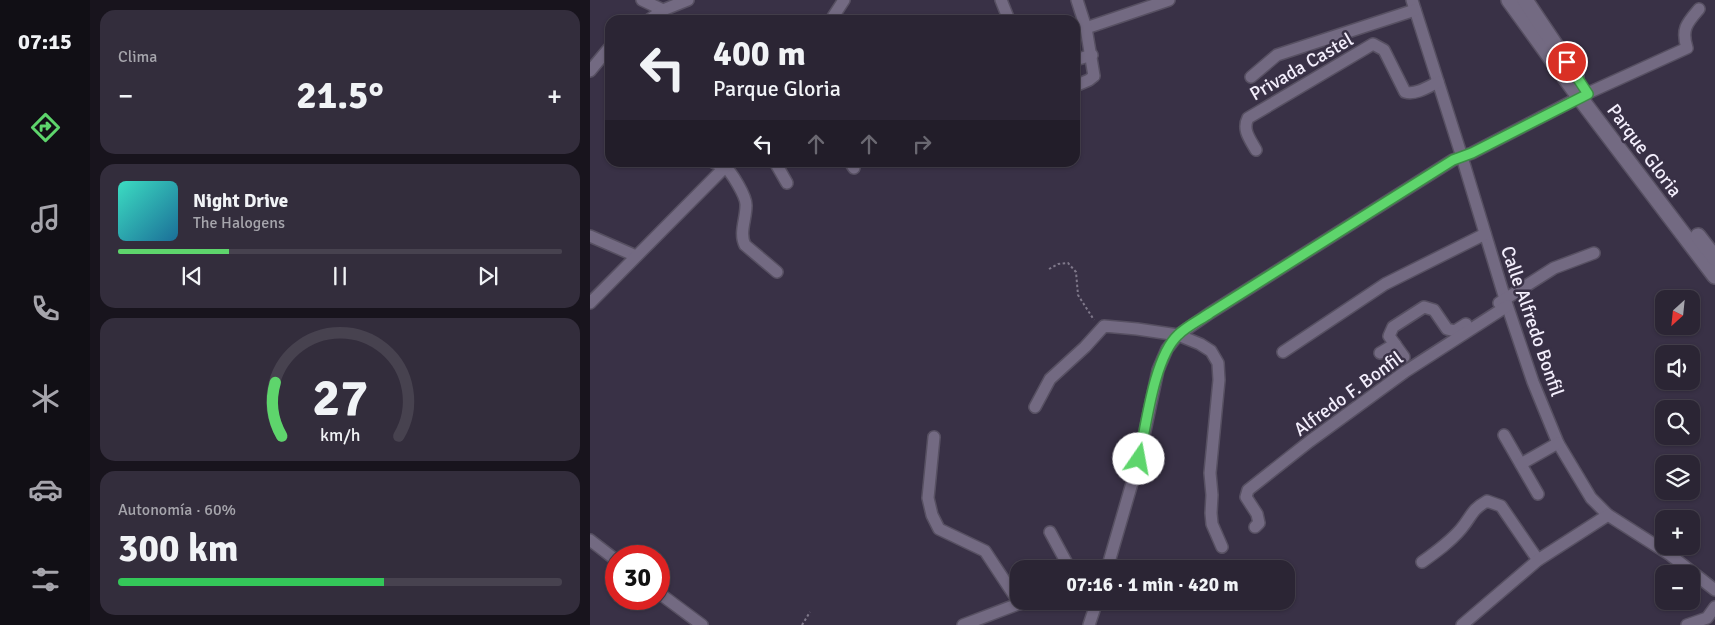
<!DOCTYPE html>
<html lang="es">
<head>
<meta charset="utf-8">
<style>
	:root { --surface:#2b2534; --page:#332d3c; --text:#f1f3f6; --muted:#a6a5ac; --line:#47424f; --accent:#5ed56c }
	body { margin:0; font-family:Signika,sans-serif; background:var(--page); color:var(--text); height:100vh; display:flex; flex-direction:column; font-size:19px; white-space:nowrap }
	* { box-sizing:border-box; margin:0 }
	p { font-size:16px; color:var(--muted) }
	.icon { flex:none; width:28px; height:28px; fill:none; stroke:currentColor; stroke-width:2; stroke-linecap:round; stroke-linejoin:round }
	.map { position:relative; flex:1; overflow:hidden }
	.side { display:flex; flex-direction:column; gap:10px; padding:10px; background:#18141d; width:500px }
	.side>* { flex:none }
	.hud { position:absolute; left:15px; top:15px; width:475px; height:152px; border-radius:15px; box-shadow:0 1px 4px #0004,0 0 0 1px var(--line); background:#2b2534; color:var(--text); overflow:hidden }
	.needle { width:32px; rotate:207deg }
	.fabs { position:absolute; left:1065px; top:290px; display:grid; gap:10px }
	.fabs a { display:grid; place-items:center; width:45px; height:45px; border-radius:10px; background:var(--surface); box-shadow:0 1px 4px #0004,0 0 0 1px var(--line); font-size:25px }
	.speed { position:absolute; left:15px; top:545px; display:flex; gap:10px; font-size:25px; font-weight:700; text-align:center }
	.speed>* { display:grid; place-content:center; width:65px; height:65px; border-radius:50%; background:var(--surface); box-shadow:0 1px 4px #0004,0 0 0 1px var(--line); line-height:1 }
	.speed .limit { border:8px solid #d22; background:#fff; color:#111 }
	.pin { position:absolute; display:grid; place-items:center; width:42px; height:42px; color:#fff; margin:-21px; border:2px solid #fff; border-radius:50%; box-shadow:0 1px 5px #0007 }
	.me { position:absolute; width:55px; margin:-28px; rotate:12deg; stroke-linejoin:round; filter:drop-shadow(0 0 4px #0008) }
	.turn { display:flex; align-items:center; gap:18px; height:105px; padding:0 25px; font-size:22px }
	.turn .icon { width:65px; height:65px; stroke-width:2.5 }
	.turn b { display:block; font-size:35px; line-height:42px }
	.lanes { display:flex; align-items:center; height:48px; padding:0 25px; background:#0003; justify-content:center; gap:25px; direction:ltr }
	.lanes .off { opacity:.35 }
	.big { font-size:38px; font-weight:800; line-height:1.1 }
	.side .widget { flex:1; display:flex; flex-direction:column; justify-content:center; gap:8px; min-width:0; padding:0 18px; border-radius:15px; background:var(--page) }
	.side .dial { align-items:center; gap:0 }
	.dial svg { height:130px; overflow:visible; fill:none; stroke:var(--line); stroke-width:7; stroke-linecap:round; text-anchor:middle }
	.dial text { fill:var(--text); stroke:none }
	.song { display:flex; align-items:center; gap:15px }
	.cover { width:60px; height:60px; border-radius:8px; background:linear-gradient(135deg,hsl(170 70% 55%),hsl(200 70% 35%)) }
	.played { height:5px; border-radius:2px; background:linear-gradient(90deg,var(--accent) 25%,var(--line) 25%) }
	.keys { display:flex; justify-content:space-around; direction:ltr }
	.heat { display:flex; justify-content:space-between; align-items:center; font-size:28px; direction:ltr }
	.charge { height:8px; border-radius:4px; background:linear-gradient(90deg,#34c759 60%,var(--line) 0) }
	.trip { position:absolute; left:420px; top:560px; width:285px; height:50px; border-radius:15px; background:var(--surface); box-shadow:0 1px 4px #0004,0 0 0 1px var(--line); font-weight:800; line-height:50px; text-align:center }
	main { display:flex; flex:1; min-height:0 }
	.dock { display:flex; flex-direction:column; width:90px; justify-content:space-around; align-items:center; background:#110f15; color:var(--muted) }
	.dock .icon { width:35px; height:35px }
	.dock .active { color:var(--accent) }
	.dock b { font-size:22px; color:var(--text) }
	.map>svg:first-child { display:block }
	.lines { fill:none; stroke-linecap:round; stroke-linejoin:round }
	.street-casing { stroke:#575062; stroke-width:14 }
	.secondary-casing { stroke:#575062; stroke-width:18 }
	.path { stroke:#7f788a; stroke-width:2; stroke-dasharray:2.5 2.5; stroke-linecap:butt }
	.street { stroke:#736a82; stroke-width:11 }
	.secondary { stroke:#736a82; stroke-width:15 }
	.route-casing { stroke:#3d8a46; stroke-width:12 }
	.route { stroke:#5ed56c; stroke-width:9 }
	.labels { text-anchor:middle; stroke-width:5; stroke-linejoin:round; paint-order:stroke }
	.street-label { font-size:19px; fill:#f3eefc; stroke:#393146 }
</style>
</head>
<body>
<main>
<nav class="dock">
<b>07:15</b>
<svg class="icon active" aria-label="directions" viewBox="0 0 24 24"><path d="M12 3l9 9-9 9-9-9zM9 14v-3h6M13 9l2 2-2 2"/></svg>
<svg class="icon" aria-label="music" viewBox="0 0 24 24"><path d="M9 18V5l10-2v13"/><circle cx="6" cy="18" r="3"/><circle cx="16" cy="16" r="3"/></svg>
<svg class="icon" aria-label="phone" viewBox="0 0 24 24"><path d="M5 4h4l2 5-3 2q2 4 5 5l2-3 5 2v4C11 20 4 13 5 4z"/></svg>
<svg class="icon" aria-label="climate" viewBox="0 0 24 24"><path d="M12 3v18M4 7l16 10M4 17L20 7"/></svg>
<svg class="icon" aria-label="car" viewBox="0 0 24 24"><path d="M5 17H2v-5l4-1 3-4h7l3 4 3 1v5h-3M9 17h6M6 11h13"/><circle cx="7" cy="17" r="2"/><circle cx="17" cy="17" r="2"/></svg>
<svg class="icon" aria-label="filters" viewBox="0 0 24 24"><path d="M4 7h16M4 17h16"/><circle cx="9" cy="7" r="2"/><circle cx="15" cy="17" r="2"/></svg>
</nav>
<section class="side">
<div class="widget"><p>Clima</p>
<div class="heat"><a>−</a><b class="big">21.5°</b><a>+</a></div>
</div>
<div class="widget">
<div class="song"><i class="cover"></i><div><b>Night Drive</b><p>The Halogens</p></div></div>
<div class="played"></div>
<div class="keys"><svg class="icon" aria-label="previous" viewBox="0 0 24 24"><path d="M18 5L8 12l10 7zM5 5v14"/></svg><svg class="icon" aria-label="pause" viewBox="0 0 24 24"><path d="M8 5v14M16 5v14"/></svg><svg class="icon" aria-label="next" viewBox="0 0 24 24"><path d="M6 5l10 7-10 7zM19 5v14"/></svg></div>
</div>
<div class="widget dial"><svg viewBox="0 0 100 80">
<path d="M14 69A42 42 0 1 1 86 69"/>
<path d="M14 69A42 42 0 0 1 10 36" stroke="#5ed56c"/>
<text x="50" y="56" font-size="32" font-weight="700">27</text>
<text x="50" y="72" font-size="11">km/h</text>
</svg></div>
<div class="widget"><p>Autonomía · 60%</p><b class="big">300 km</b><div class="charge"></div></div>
</section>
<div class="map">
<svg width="1125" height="625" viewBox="0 0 1125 625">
	<rect width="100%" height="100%" fill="#393146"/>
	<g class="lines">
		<defs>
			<g id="street">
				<polyline points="52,0 73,10 98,0"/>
				<polyline points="411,0 419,20"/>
				<polyline points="822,0 872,157 915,299 943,382 968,443 1001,498 1018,515 1079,554 1125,590"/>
				<polyline points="59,20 73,10"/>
				<polyline points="241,20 254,0"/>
				<polyline points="496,28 579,0"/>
				<polyline points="485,60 502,55"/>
				<polyline points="0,71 20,47"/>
				<polyline points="661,77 687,55 825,10"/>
				<polyline points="485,86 499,80 504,76 496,28 487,0"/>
				<path d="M666,150C660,139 652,130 658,118L783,44L794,50L815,92C826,95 838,87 848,82"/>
				<path d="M123,162C126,164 131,165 134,166C141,171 157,197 156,206C156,219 149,233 155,245L187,272"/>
				<polyline points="185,162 197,183"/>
				<polyline points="260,162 264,168"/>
				<polyline points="0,236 46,256"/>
				<polyline points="0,303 140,162"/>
				<polyline points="909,303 964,268 1004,253"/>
				<polyline points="693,352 795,284 895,234"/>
				<polyline points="790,353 805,344"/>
				<polyline points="814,357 799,336 803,327 834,307 844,310 857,329 865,331 876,324"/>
				<polyline points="445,407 460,379 495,347 514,326 547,329 588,335 610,344 621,351 628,363 629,380 620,473 622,495 621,513 622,524 632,547"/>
				<polyline points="914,435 948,494"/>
				<polyline points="344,437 338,498 342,515 349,529 395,551 430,604"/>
				<polyline points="931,464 968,443"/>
				<polyline points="665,527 669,523 667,514 656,497 658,490 720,441 816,371 917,306"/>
				<polyline points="460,532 480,569"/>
				<polyline points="0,540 26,560"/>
				<path d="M832,562C846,552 860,542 871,529C882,516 881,510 897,501L911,506L948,560"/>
				<path d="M517,569L549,459L568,370L577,349L588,335L620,313L863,160L882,153L998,93L1097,48C1091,29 1097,23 1109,9"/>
				<polyline points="69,593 112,625"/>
				<polyline points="373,625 436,601"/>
				<polyline points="499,625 507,601"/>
				<polyline points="872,625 948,560 1018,515"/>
				<polyline points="1097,625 1117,618 1125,607"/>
			</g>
			<g id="secondary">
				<polyline points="919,0 990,98 1125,276"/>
				<polyline points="935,0 986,76"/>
				<polyline points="1108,236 1125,258"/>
			</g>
		</defs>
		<use href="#street" class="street-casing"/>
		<use href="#secondary" class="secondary-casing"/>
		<g class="path">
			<polyline points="459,269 468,264 478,263 486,272 488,295 504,320"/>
			<polyline points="212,625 220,612"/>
		</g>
		<use href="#street" class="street"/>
		<use href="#secondary" class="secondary"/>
	</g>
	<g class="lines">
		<defs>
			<path id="route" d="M549,459C556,426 564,357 588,335C597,326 610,320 620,313L863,160L882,153L998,94L977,62"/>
		</defs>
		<use href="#route" class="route-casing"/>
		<use href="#route" class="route"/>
	</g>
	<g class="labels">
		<g class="street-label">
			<text transform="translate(711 66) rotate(-30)" y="7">Privada Castel</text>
			<text transform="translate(1055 150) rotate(53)" y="7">Parque Gloria</text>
			<text transform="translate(943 321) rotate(71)" y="7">Calle Alfredo Bonfil</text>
			<text transform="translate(758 393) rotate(-36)" y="7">Alfredo F. Bonfil</text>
		</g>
	</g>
</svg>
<div class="fabs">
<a><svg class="needle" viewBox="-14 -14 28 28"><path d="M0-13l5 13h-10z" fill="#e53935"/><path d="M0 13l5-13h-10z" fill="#a6a5ac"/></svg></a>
<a><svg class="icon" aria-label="sound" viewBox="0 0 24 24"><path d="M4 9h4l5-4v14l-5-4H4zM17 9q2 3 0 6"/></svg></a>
<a><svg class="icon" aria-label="search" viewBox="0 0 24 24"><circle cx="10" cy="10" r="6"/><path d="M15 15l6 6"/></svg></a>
<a><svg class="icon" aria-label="layers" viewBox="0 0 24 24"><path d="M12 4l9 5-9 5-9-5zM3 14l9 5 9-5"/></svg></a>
<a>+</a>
<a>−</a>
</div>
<div class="speed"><div class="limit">30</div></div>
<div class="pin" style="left:977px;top:62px;background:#d93025"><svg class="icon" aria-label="arrive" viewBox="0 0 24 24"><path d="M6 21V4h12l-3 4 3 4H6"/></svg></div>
<svg class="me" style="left:549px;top:459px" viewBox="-20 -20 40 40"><circle r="19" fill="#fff"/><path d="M0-13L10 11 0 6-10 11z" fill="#5ed56c"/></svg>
<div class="trip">07:16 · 1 min · 420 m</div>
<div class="hud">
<div class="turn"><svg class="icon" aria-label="left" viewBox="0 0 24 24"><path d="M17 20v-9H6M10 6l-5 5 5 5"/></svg><div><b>400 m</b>Parque Gloria</div></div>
<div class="lanes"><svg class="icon" aria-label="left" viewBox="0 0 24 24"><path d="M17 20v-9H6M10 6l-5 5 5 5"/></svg><svg class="icon off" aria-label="ahead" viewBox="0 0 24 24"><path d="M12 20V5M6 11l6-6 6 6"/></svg><svg class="icon off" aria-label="ahead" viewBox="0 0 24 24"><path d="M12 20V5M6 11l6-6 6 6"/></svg><svg class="icon off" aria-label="right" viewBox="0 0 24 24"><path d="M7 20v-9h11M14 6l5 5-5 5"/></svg></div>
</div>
</div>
</main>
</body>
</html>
